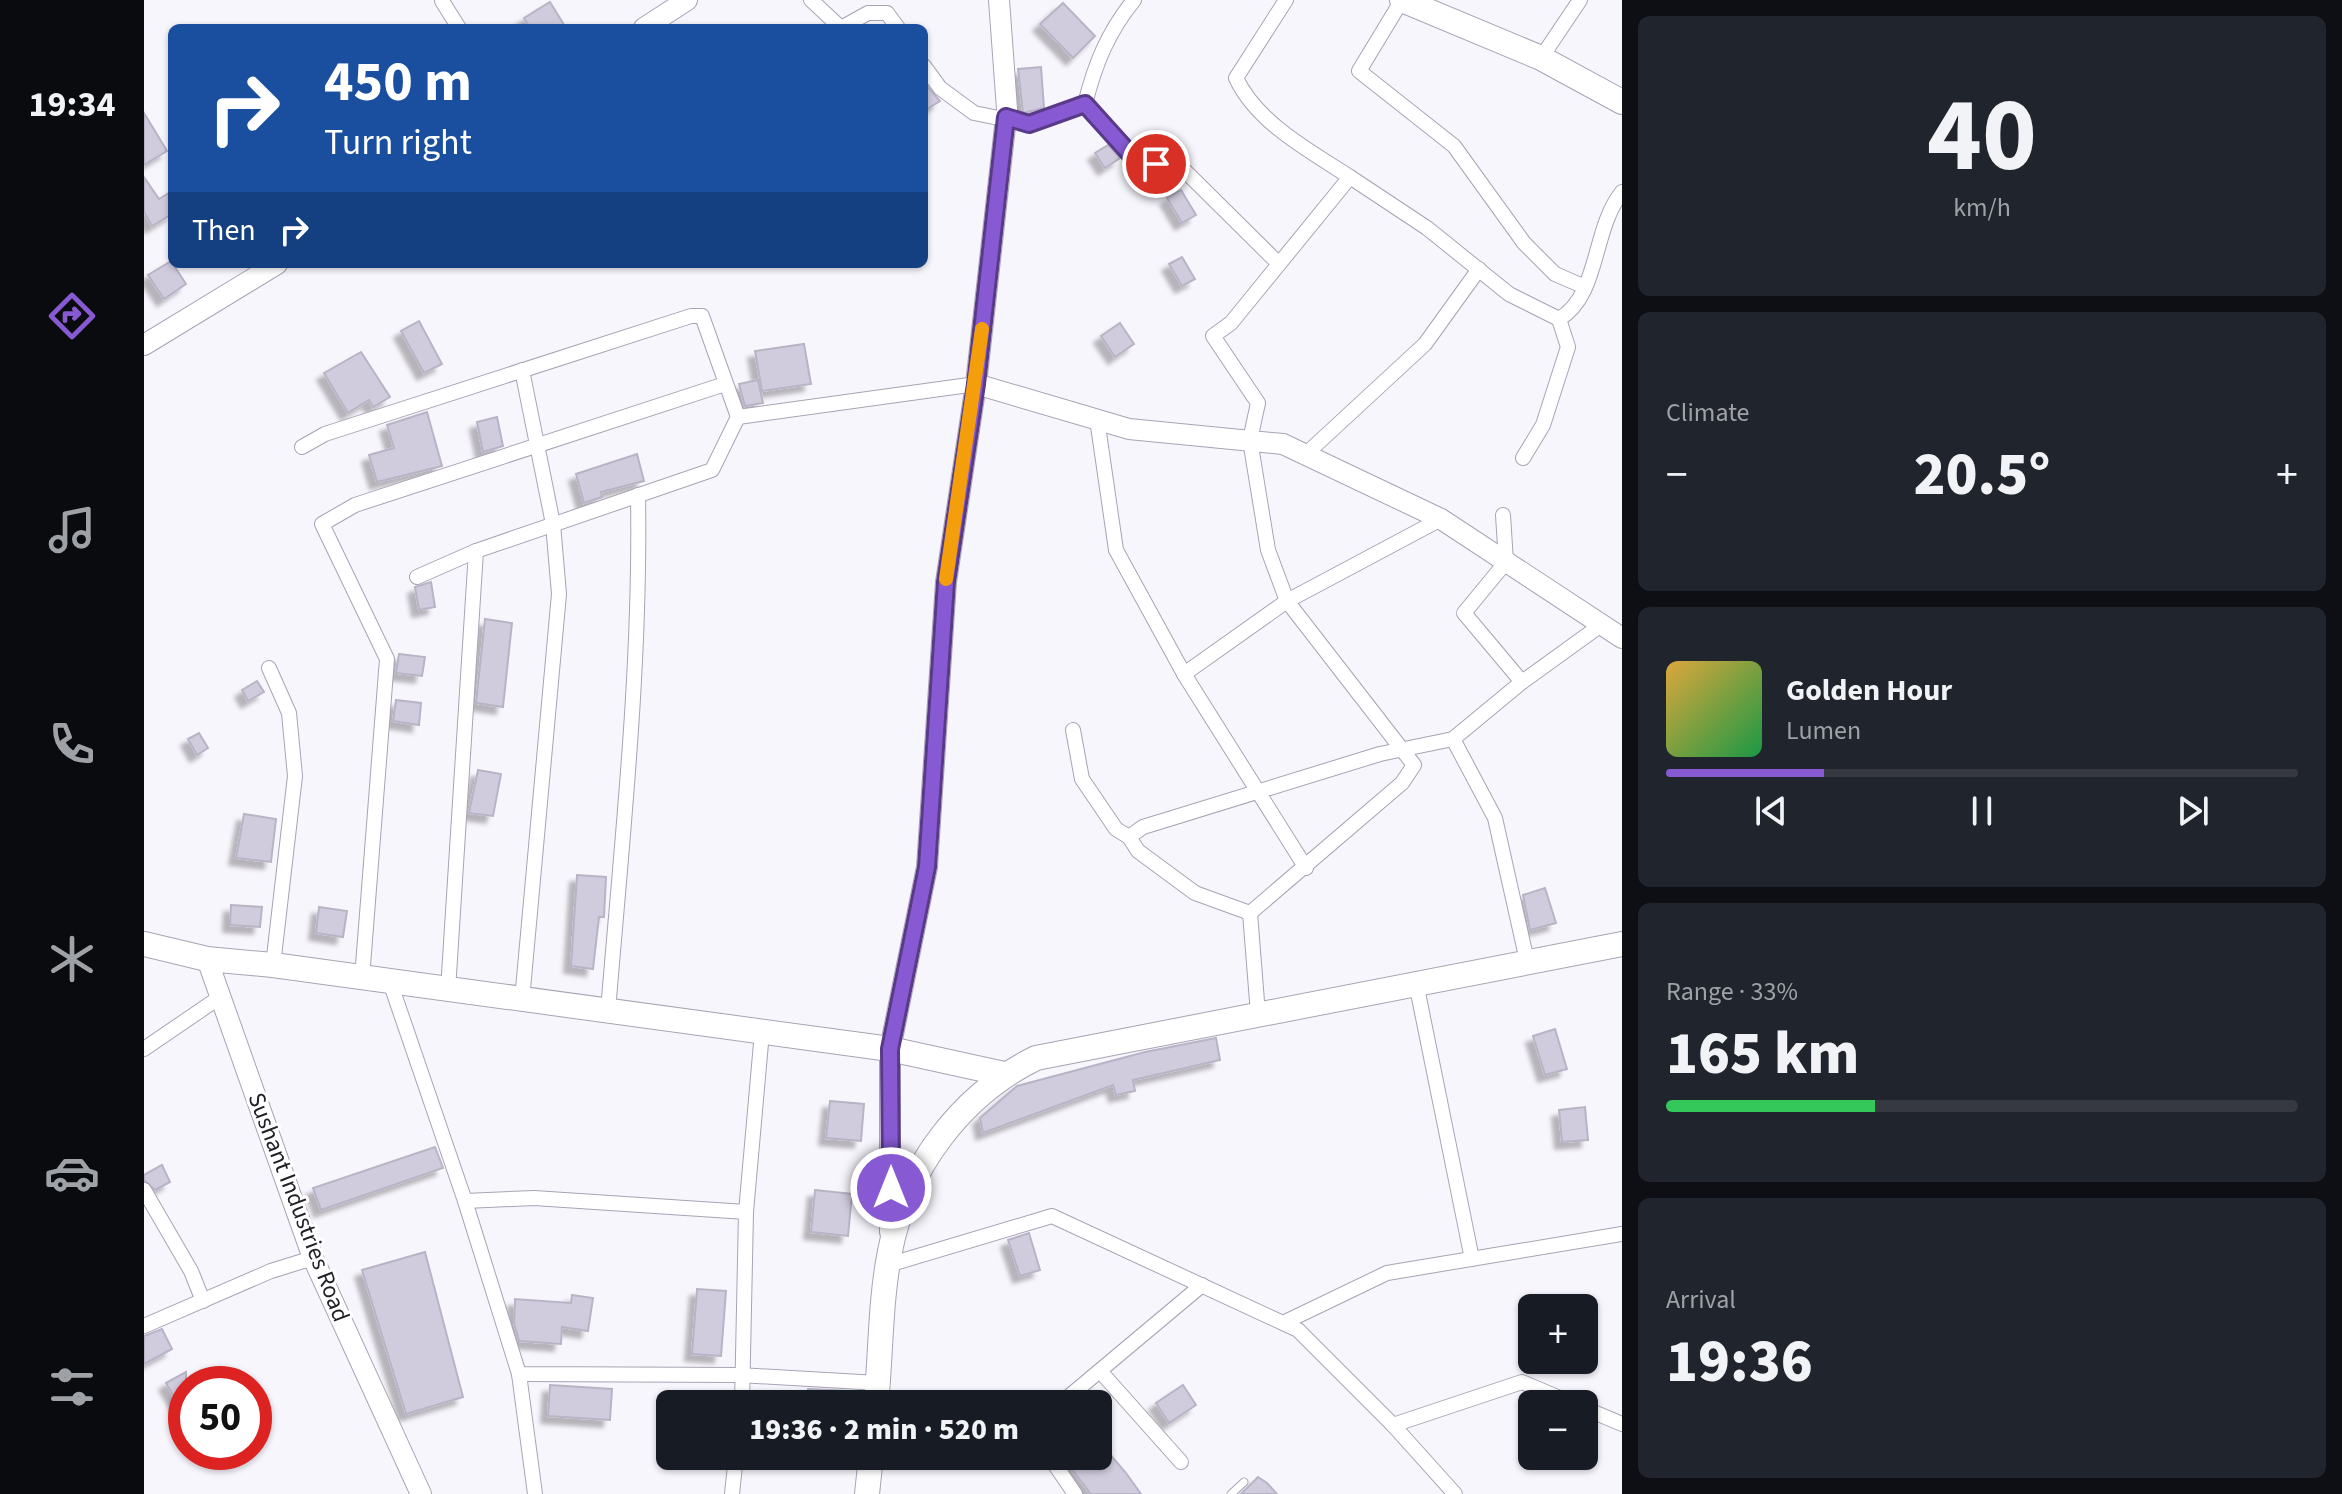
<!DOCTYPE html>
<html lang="en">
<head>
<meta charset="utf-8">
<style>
	:root { --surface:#171b24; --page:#20242c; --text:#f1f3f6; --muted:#9ea1a6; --line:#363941; --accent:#875ad3 }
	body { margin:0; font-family:"Source Sans 3",sans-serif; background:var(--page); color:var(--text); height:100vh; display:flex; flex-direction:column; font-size:30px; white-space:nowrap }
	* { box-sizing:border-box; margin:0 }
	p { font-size:26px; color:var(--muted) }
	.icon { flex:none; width:44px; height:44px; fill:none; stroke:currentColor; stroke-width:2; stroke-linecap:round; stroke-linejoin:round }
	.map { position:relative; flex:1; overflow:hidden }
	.side { display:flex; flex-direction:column; gap:16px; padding:16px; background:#0d0f14; width:720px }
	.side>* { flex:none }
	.hud { position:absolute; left:24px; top:24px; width:760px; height:244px; border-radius:12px; box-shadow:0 2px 6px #0004; background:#1a4fa0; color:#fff; overflow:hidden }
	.controls { position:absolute; left:1374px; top:1294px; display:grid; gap:16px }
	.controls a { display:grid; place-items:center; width:80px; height:80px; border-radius:12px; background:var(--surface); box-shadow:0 2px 6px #0004; font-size:40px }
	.speed { position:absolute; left:24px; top:1366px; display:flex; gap:16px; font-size:40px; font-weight:700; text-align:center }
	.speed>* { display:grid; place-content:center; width:104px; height:104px; border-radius:50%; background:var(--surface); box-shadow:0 2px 6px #0004; line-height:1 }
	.speed .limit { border:12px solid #d22; background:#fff; color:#111 }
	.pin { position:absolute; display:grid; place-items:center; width:68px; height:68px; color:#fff; margin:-34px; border:4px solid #fff; border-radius:50%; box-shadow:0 2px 8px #0007 }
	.me { position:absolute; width:88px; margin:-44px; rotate:0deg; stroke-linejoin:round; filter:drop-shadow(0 0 6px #0008) }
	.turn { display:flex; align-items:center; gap:28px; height:168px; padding:0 24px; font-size:36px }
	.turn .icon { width:104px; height:104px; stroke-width:2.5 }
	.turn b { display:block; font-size:56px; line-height:68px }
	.then { display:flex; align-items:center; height:76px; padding:0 24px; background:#0003; gap:16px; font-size:30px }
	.big { font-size:60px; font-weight:800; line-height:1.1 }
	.side .widget { flex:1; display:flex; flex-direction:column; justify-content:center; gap:12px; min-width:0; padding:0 28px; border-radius:12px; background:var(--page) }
	.side .dial { align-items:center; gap:0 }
	.dial b { font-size:104px; line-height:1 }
	.song { display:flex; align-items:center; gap:24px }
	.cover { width:96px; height:96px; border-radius:12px; background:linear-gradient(135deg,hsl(40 70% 55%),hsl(140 70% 35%)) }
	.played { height:8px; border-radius:4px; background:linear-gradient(90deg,var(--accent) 25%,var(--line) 25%) }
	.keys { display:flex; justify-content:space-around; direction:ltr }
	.heat { display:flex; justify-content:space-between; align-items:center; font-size:44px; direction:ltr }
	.charge { height:12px; border-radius:6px; background:linear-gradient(90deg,#34c759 33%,var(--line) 0) }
	.trip { position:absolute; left:512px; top:1390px; width:456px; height:80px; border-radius:12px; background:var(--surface); box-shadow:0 2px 6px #0004; font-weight:800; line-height:80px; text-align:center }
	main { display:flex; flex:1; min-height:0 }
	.tab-bar { display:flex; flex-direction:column; width:144px; justify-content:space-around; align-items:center; background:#090b0e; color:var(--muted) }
	.tab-bar .icon { width:56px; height:56px }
	.tab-bar .current { color:var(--accent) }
	.tab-bar b { font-size:36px; color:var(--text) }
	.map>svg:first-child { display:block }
	.building { fill:#d0cbdd; stroke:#b8b4c5; stroke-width:2; filter:url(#shadow) }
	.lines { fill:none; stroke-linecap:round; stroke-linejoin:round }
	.lane-casing { stroke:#a8a3b4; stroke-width:9 }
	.street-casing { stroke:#a8a3b4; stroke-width:16 }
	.secondary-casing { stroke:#a8a3b4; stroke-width:22 }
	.primary-casing { stroke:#a8a3b4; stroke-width:26 }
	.lane { stroke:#fff; stroke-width:7 }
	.street { stroke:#fff; stroke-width:14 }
	.secondary { stroke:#fff; stroke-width:20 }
	.primary { stroke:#fff; stroke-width:24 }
	.route-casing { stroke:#583a89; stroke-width:20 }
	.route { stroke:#875ad3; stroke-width:14 }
	.slow { stroke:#f59e0b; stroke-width:14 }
	.labels { text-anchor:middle; stroke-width:6; stroke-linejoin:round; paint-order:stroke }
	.street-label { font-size:24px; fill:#222027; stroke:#fff }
</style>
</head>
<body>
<main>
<nav class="tab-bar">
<b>19:34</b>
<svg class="icon current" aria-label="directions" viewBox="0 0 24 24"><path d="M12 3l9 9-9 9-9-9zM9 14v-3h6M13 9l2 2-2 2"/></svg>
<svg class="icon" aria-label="music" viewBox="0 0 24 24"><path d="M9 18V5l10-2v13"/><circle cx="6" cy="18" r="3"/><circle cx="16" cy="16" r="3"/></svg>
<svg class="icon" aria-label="phone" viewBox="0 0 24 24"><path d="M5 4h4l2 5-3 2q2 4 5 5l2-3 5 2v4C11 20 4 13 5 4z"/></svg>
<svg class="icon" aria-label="climate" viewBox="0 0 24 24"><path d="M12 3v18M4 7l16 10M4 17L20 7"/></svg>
<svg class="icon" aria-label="car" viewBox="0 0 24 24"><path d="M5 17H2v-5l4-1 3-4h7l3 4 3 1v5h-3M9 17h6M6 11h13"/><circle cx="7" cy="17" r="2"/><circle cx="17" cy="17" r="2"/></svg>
<svg class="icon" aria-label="filters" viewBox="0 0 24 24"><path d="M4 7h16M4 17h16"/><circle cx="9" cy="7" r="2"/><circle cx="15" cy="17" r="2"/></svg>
</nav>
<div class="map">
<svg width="1478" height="1494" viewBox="0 0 1478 1494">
	<defs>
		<filter id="shadow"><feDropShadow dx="-7" dy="7" stdDeviation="2" flood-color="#0004"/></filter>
	</defs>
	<rect width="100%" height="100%" fill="#f8f6fd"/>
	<g class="building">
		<polygon points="406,2 422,28 386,28 380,18"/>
		<polygon points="919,3 951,36 929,58 896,24"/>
		<polygon points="897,67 900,108 879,113 874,69"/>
		<polygon points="780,83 796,101 780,111"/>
		<polygon points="0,113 23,151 0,165"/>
		<polygon points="964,145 976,158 961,168 951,153"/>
		<polygon points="0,177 15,199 28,191 28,214 8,226 0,212"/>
		<polygon points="1037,190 1052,215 1038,223 1023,198"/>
		<polygon points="1038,257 1051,279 1038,286 1025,264"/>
		<polygon points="27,261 42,284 20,299 4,275"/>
		<polygon points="275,321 298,364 280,373 257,331"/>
		<polygon points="976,323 990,344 971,357 957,336"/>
		<polygon points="660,344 667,384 618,391 611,351"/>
		<polygon points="217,352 246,397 229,407 225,400 204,413 180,373"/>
		<polygon points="614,380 619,403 601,406 595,384"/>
		<polygon points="283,412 298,466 233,482 225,455 250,448 243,425"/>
		<polygon points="353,417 359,446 339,452 333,422"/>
		<polygon points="493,454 500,481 457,492 458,497 440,503 432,474"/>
		<polygon points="287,582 291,607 275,610 271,587"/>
		<polygon points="341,619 368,623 359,707 332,703"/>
		<polygon points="255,654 281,657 278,676 252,673"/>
		<polygon points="113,681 120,692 104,701 98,690"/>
		<polygon points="252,700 277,703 275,725 249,721"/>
		<polygon points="55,733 64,748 53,755 44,739"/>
		<polygon points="334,770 357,774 349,816 325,813"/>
		<polygon points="100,814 132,819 127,862 92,858"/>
		<polygon points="433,875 462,877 460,917 455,917 449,969 427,966"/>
		<polygon points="1401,888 1412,923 1386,930 1379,895"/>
		<polygon points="87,905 118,907 116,927 86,925"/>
		<polygon points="175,907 203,911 199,937 172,933"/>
		<polygon points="1411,1029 1423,1069 1401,1075 1389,1036"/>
		<polygon points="1072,1038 1076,1060 989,1080 991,1091 972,1095 969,1085 839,1133 836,1118 873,1086 1001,1052"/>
		<polygon points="686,1101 720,1104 717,1141 682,1138"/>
		<polygon points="1441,1107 1444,1140 1418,1142 1415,1110"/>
		<polygon points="291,1147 299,1168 177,1210 169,1188"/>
		<polygon points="18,1165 26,1182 11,1190 0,1180 0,1175"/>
		<polygon points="671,1190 708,1194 704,1236 667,1232"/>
		<polygon points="885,1233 896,1270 876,1276 864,1240"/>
		<polygon points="281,1252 319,1397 262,1414 218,1270"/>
		<polygon points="553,1289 582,1291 577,1356 548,1354"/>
		<polygon points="428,1295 449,1298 444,1331 418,1327 417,1344 375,1341 370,1323 371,1299 427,1303"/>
		<polygon points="18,1329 28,1349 0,1364 0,1336"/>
		<polygon points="42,1372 42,1418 22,1383"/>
		<polygon points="406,1385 468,1389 466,1420 404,1416"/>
		<polygon points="1039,1385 1052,1405 1025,1423 1012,1403"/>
		<polygon points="664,1389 706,1391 705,1404 662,1404"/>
		<polygon points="954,1440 982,1473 997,1494 947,1494 923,1463 932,1456 954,1456"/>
		<polygon points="1114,1477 1123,1483 1133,1494 1097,1494"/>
	</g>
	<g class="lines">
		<defs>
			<polyline id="lane" points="1087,1494 1100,1482"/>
			<g id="street">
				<polyline points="667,0 697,28 724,13 743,13 754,28"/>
				<path d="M1142,0L1092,78C1113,123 1166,151 1206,177"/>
				<polyline points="1258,0 1215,71 1310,146 1380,243 1411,274 1441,287"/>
				<polyline points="298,1 315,28"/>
				<polyline points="1397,58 1436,0"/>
				<path d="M780,66L796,88L830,113L885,124L941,104C951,64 964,32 990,0"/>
				<polyline points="941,104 996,165 1037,167 1135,264"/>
				<polyline points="378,370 409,524 415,594 378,1000"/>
				<polyline points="594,417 832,384"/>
				<polyline points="953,419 972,550 1040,674"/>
				<polyline points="158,447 181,434 547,316 558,316 594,417 568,470 332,551 273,577"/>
				<polyline points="1162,454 1281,344 1335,269"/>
				<polyline points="1379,458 1399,425 1424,347 1415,319"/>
				<polyline points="1359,515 1362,562 1320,613 1378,682"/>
				<polyline points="125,668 145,713 151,776 129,965"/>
				<polyline points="929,730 938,779 972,829 985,837 994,851 1051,893 1106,913"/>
				<polyline points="1309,739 1351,818 1383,961"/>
				<polyline points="985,837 999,827 1236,754 1309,739 1378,682 1457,625"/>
				<polyline points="1162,868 1040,674 1143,601 1297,519"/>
				<path d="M1106,913L1258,783L1270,765L1143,601L1124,550L1106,440L1114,403L1069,336L1087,323L1206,177L1283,228L1365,294L1415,319C1456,295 1448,229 1478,192"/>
				<polyline points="1106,913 1114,1014"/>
				<polyline points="218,978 243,659 178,524 211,505 581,384"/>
				<polyline points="246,982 321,1201 375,1374 596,1375 734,1383"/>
				<polyline points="1272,983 1328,1259"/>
				<polyline points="304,990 332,551"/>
				<path d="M464,1011C478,839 497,668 494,495"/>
				<polyline points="0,1049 76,997"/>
				<polyline points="0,1190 47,1271 59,1301"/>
				<polyline points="321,1201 390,1198 602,1212"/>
				<polyline points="744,1265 908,1216 1154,1330 1249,1425 1311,1494"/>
				<polyline points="1139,1323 1243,1273 1478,1234"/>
				<polyline points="0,1326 127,1271 169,1258"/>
				<polyline points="956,1371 1037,1462"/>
				<polyline points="375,1374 391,1494"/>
				<polyline points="598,1404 602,1212 618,1032"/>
				<polyline points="916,1404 1058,1285"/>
				<polyline points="1440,1408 1478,1424"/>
				<polyline points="1249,1425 1378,1382 1430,1404"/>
				<polyline points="905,1456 931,1494"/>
				<polyline points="588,1494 592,1456"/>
			</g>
			<g id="secondary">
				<polyline points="500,28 543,0"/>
				<polyline points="0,345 133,264"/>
				<polyline points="832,384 985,429 1139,444 1297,519 1478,638"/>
				<polyline points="63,959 169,1258 277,1494"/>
				<polyline points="746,1232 746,1049 783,867 802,582 832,384 863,109 855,0"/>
			</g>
			<g id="primary">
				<polyline points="1258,0 1397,58 1478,102"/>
				<polyline points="0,944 63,959 129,965 746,1049 860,1074"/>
				<path d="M732,1404C737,1354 736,1301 746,1251C762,1168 817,1095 892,1058L1478,944"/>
				<polyline points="723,1494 727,1456"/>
			</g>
		</defs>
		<use href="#lane" class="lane-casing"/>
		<use href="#street" class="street-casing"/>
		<use href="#secondary" class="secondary-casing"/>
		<use href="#primary" class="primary-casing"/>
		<use href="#lane" class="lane"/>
		<use href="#street" class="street"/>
		<use href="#secondary" class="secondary"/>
		<use href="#primary" class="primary"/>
	</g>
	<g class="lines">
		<defs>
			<polyline id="route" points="747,1188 746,1049 783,867 802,582 832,384 862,117 885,124 941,104 996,165 1012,164"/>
		</defs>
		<use href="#route" class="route-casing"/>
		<use href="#route" class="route"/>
		<polyline class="slow" points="802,579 838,329"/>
	</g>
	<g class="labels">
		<g class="street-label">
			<text transform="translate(155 1207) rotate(69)" y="8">Sushant Industries Road</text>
		</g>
	</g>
</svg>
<div class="controls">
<a>+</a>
<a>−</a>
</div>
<div class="speed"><div class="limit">50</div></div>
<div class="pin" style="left:1012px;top:164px;background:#d93025"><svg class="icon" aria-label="arrive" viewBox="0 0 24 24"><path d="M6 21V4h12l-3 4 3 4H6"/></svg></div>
<svg class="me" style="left:747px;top:1188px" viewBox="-20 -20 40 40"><circle r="17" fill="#875ad3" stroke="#fff" stroke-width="3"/><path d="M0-11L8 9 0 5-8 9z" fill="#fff"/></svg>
<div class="trip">19:36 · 2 min · 520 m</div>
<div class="hud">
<div class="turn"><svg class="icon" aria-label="right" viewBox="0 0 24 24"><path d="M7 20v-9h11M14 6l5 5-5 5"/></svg><div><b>450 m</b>Turn right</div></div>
<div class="then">Then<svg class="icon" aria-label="right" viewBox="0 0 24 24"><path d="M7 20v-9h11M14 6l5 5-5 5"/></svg></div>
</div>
</div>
<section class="side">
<div class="widget dial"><b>40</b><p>km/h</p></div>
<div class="widget"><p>Climate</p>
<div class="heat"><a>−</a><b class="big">20.5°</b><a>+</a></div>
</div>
<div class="widget">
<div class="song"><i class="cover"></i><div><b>Golden Hour</b><p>Lumen</p></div></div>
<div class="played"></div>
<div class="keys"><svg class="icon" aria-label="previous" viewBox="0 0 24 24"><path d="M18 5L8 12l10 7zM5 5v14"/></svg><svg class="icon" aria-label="pause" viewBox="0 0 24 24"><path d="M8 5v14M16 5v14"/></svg><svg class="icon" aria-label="next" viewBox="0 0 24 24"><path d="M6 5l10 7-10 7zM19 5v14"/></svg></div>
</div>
<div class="widget"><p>Range · 33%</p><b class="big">165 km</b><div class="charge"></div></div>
<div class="widget"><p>Arrival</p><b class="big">19:36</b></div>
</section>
</main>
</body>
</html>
